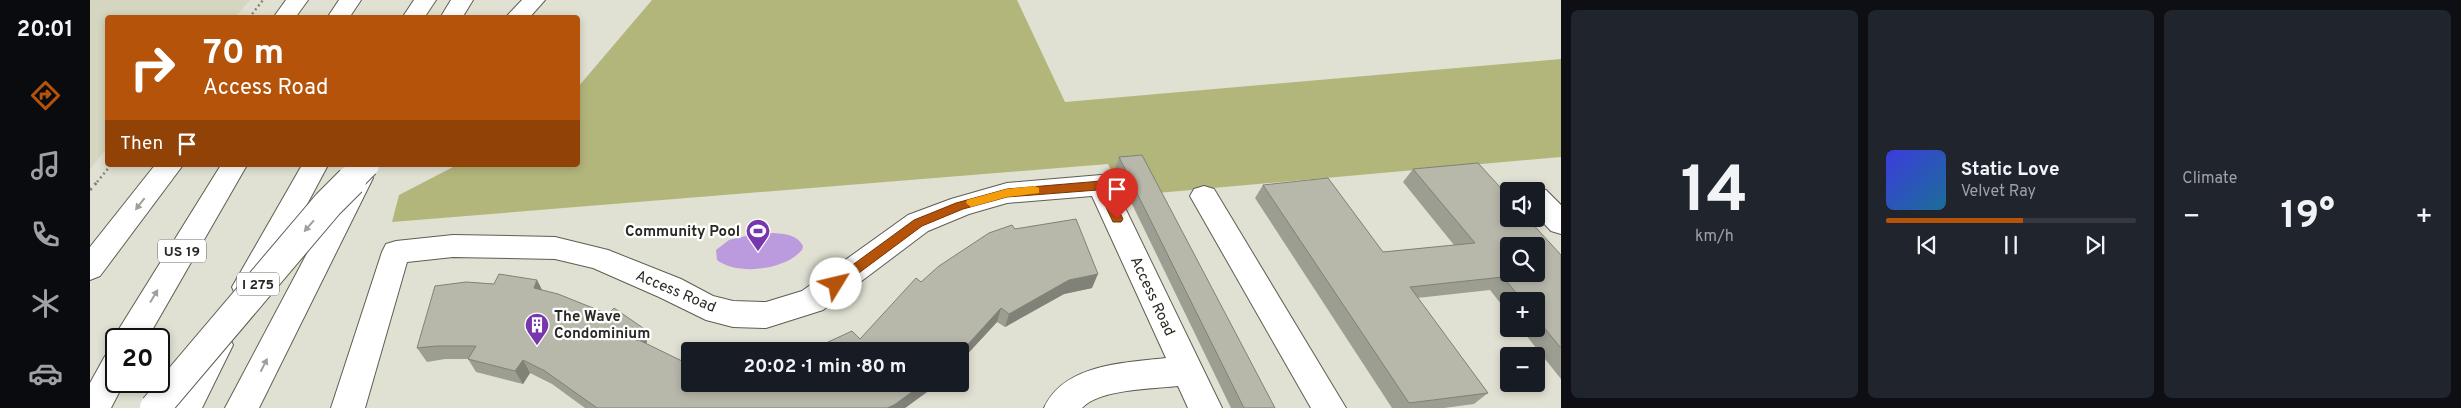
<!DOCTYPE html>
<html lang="en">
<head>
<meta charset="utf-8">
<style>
	:root { --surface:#171b24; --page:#20242c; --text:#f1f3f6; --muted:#9ea1a6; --line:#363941; --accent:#b45309 }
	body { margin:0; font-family:Overpass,sans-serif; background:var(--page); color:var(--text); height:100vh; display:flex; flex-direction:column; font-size:19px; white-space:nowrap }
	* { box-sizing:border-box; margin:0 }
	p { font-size:16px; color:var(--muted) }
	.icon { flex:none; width:28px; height:28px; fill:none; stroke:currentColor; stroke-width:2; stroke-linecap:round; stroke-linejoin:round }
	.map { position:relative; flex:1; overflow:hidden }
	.sheet { display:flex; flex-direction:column; gap:10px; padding:10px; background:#0d0f14; width:900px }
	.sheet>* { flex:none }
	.banner { position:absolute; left:15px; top:15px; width:475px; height:152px; border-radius:5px; box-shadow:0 2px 8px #0003; background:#b45309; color:#fff; overflow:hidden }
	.tools { position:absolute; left:1410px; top:182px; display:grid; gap:10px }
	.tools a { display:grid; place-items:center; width:45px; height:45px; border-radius:5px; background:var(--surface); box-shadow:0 2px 8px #0003; font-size:25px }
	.speed { position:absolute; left:15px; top:328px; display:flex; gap:10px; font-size:25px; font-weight:700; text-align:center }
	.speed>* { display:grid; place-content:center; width:65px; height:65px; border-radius:50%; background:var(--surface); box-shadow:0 2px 8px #0003; line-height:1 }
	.speed .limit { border:2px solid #111; border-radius:8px; background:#fff; color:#111 }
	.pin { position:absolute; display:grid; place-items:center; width:42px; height:42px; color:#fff; margin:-51px -21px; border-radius:50% 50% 50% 0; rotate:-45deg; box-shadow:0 0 5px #0007 }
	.pin .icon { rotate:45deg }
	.me { position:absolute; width:55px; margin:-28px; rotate:54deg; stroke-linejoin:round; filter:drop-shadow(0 0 4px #0008) }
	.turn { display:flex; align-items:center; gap:18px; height:105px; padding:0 15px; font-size:22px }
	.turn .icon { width:65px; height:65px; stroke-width:2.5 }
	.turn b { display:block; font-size:35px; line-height:42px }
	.then { display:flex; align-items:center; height:48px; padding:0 15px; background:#0003; gap:10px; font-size:19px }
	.big { font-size:38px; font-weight:700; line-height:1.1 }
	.sheet .tile { flex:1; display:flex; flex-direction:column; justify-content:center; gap:8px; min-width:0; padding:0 18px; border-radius:8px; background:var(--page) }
	.sheet .dial { align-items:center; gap:0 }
	.dial b { font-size:65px; line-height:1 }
	.song { display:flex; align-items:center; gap:15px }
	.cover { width:60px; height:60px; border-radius:8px; background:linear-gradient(135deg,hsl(240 70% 55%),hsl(200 70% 35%)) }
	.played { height:5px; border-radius:2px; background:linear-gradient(90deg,var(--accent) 55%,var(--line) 55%) }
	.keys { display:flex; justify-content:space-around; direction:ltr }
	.heat { display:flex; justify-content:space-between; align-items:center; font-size:28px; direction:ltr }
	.sheet .tiles { flex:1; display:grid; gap:10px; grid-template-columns:repeat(3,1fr) }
	.trip { position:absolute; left:591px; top:342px; width:288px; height:50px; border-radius:5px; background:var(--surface); box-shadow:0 2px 8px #0003; font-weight:700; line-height:50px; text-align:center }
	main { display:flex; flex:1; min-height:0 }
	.tab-bar { display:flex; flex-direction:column; width:90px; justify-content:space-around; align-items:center; background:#090b0e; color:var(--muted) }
	.tab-bar .icon { width:35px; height:35px }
	.tab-bar .active { color:var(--accent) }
	.tab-bar b { font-size:22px; color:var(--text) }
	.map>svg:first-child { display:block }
	.built { fill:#d4d6c0 }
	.green { fill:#b3b67b }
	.water { fill:#bb9ade }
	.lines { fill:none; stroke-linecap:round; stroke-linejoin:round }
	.minor-casing { stroke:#5d5e52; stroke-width:2 }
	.highway-casing { stroke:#5d5e52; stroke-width:2 }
	.path-far1 { stroke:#83847b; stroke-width:2.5; stroke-dasharray:2 3; stroke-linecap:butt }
	.path { stroke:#83847b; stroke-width:3; stroke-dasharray:2.5 4.5; stroke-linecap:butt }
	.minor { fill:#fff; fill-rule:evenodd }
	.highway { fill:#fff; fill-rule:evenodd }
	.highway-bridge-far1-casing { stroke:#5d5e52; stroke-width:26; stroke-linecap:butt }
	.highway-bridge-casing { stroke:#5d5e52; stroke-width:32; stroke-linecap:butt }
	.highway-bridge-far1 { stroke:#fff; stroke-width:24 }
	.highway-bridge { stroke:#fff; stroke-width:30 }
	.wall { fill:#9d9e92 }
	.shaded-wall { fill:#808177 }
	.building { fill:#b7b8aa; stroke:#808177; fill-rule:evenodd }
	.oneway { fill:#9f9f9d }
	.route { fill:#b45309; stroke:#753606 }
	.slow { fill:#f59e0b }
	.labels { text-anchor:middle; stroke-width:4.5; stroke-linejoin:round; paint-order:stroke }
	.shield { fill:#fff; stroke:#6a6a66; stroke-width:1 }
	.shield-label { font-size:14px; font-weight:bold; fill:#2a2a25 }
	.poi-label { font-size:15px; font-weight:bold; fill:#2a2a25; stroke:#fff; text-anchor:end }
	.street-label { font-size:15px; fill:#2a2a25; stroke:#fff }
</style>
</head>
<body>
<main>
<nav class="tab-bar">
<b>20:01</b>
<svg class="icon active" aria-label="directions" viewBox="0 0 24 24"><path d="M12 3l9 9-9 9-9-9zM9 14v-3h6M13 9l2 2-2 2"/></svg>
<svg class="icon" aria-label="music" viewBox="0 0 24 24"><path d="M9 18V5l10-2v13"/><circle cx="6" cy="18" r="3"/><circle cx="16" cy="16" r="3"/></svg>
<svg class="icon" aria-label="phone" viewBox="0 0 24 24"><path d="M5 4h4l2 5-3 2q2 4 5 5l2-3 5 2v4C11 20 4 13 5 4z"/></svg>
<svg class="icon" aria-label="climate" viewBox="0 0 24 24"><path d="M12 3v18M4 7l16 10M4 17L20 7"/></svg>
<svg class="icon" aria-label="car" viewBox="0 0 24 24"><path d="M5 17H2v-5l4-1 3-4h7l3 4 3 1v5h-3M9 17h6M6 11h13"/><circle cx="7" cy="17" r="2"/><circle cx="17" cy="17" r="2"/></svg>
</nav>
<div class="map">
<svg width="1471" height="408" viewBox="0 0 1471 408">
	<rect width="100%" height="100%" fill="#e0e1d3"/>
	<polygon class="built" points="0,0 160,0 145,17 18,18 17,148 0,169"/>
	<polygon class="green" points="562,0 927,0 975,102 1471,59 1471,157 1034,196 1018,164 302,222 309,195 367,165 488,165 488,87"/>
	<path class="water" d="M668,233C683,233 706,231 713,246L712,250C695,270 648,276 627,260L626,250L639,240Z"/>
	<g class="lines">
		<defs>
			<g id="minor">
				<path d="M1011,175L1021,178L1024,185L1132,408H1098L1088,386C1063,389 1009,389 992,408H954C974,364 1033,363 1076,358L1002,196L917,203L879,214L838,231L733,310L676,328L643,327L616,320L569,297L503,268L465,259L363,257L317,262L275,408H241L292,252L296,244L306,241L363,235L465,237L518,250L591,279L623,296L643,301L676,302L712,291L818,215L861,199L917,183Z"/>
				<polygon points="1114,186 1124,189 1256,408 1221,408 1100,196 1104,189"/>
				<polygon points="1446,187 1456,190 1471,205 1471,234 1461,231 1446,215 1446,191 1436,191"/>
			</g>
			<g id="highway">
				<polygon points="196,0 218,0 205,18 183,18"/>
				<polygon points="249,0 271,0 259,18 237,18"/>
				<polygon points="324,0 346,0 334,18 312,18"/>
				<polygon points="361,0 383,0 372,18 350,18"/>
				<polygon points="432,0 455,0 439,18 415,18"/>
				<polygon points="65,165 93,165 10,276 0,280 0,247"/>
				<polygon points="131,165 157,165 57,339 26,339 26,343 24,339 29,329"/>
				<polygon points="212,165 238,165 168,296 157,299 146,296 142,287"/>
				<polygon points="270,168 279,171 283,178 169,408 135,408 257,178 261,171"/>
				<polygon points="127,331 138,335 143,345 112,408 78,408 116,335"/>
				<polygon points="26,352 26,381 35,381 21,408 0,408 0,383 15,356"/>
			</g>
		</defs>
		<use href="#minor" class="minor-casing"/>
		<use href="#highway" class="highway-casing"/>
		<g class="path-far1">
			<polyline points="159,18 173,0"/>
			<polyline points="7,182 21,165"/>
		</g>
		<polyline class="path" points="0,190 8,181"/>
		<use href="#minor" class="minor"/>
		<use href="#highway" class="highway"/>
		<defs>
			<polyline id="highway-bridge-far1" points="260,182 277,165"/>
			<polyline id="highway-bridge" points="65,408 238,204 261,181"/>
		</defs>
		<use href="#highway-bridge-far1" class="highway-bridge-far1-casing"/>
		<use href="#highway-bridge" class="highway-bridge-casing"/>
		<use href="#highway-bridge-far1" class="highway-bridge-far1"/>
		<use href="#highway-bridge" class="highway-bridge"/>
	</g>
	<g class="wall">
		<polygon points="1029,157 1185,408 1141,408 1025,169"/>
		<polygon points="1323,169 1471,255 1471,379 1431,329 1446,329 1446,301 1419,301 1419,314 1400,290 1327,298 1398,393 1384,404 1354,408 1302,408 1165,198 1173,185 1293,252 1364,245 1313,182"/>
		<polygon points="925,229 1002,288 974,294 915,327 907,322 870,362 870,351 725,351 725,348 770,339 831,282"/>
		<polygon points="447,280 452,290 553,328 557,342 556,343 600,384 848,384 815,408 495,408 462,384 440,373 433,384 386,372 378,359 355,359 337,362 327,348 404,284"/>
	</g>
	<g class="shaded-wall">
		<polygon points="1008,274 1002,288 974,294 915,327 919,314 979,280"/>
		<polygon points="447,280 454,294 444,288"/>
		<polygon points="911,308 907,322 870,362 870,353"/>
		<polygon points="553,328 557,342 546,352 541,339"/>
		<polygon points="433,360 440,373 433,384 425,371"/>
		<polygon points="833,384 848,384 815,408 797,408"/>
	</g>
	<g class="building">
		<polygon points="1052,155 1185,408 1154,408 1029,157"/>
		<path d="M1388,163L1419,197V219H1438L1471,255V348L1446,318V301H1433L1413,277L1320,287L1398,393L1319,403L1173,185L1238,178L1293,252L1385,243L1323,169ZM1419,246H1446V274H1419Z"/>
		<polygon points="986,219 1008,274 979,280 919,314 911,308 870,353 870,351 727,351 725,348 762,331 770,339 826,278 831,282 849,266 899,233 922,225 925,229"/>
		<polygon points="409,274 447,280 444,288 468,294 518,314 524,308 553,328 541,339 551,341 594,362 598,351 600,351 600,384 833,384 804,405 797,408 507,408 455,371 433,360 425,371 378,359 386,346 346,346 327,348 345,286 376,282 404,284"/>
	</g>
	<defs><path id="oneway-solid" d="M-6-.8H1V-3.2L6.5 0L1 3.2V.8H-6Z" transform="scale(1.25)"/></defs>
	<g class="oneway">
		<use href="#oneway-solid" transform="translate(50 204) rotate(128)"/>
		<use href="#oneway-solid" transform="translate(219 226) rotate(131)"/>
		<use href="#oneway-solid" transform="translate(64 296) rotate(-59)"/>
		<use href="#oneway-solid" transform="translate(174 365) rotate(-63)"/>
	</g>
	<polygon class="route" points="1011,181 1015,182 1033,219 1031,222 1023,222 1008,190 917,197 873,209 832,226 750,287 742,287 740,284 742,280 824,220 866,203 917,189"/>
	<polygon class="slow" points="945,186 949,188 949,193 917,197 881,207 876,203 877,200 917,189"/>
	<defs>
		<symbol id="stadium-pin" viewBox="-11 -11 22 30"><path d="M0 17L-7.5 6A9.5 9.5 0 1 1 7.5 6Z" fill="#7736ab" stroke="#fff"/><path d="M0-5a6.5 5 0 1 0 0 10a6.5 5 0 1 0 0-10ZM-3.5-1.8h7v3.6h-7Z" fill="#fff"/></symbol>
		<symbol id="building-pin" viewBox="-11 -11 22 30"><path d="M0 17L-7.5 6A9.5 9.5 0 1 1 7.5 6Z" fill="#7736ab" stroke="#fff"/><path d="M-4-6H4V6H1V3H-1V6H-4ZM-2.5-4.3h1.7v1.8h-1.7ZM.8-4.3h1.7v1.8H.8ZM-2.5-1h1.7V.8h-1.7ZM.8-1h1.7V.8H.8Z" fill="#fff"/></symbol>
	</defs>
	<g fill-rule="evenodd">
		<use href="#stadium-pin" x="654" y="217" width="28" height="38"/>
		<use href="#building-pin" x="433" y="311" width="28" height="38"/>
	</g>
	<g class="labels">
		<g class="shield">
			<rect x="68" y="239.5" width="48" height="23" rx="4"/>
			<rect x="147" y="272.5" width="42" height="23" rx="4"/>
		</g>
		<g class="shield-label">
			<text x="92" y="256">US 19</text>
			<text x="168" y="289">I 275</text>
		</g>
		<g class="poi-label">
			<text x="650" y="236">Community Pool</text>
			<text x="464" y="321" text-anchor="start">The Wave<tspan x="464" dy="17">Condominium</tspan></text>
		</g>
		<g class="street-label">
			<text transform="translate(586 291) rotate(23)" y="5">Access Road</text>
			<text transform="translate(1063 296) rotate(65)" y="5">Access Road</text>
		</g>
	</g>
</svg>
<div class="tools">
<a><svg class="icon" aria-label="sound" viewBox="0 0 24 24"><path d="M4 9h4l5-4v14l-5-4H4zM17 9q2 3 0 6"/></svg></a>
<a><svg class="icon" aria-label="search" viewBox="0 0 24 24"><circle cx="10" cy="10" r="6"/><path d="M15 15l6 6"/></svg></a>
<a>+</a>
<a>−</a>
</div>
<div class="speed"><div class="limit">20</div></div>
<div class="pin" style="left:1027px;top:219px;background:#d93025"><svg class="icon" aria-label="arrive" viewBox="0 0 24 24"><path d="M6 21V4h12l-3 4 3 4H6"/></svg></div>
<svg class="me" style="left:746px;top:284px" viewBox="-20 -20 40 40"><circle r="19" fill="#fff"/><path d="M0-13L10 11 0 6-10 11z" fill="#b45309"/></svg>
<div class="trip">20:02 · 1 min · 80 m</div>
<div class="banner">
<div class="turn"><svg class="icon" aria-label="right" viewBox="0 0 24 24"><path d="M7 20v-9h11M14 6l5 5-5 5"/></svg><div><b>70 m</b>Access Road</div></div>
<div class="then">Then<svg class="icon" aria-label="arrive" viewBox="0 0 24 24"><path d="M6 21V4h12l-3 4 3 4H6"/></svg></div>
</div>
</div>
<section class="sheet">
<div class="tiles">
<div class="tile dial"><b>14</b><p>km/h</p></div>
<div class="tile">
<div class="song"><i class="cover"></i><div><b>Static Love</b><p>Velvet Ray</p></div></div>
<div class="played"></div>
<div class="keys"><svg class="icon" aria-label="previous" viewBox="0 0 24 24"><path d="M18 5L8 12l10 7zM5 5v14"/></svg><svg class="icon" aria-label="pause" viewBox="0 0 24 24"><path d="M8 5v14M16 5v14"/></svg><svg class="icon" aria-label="next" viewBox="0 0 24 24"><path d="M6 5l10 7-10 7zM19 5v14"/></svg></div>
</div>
<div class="tile"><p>Climate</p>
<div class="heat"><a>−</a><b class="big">19°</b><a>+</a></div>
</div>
</div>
</section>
</main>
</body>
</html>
